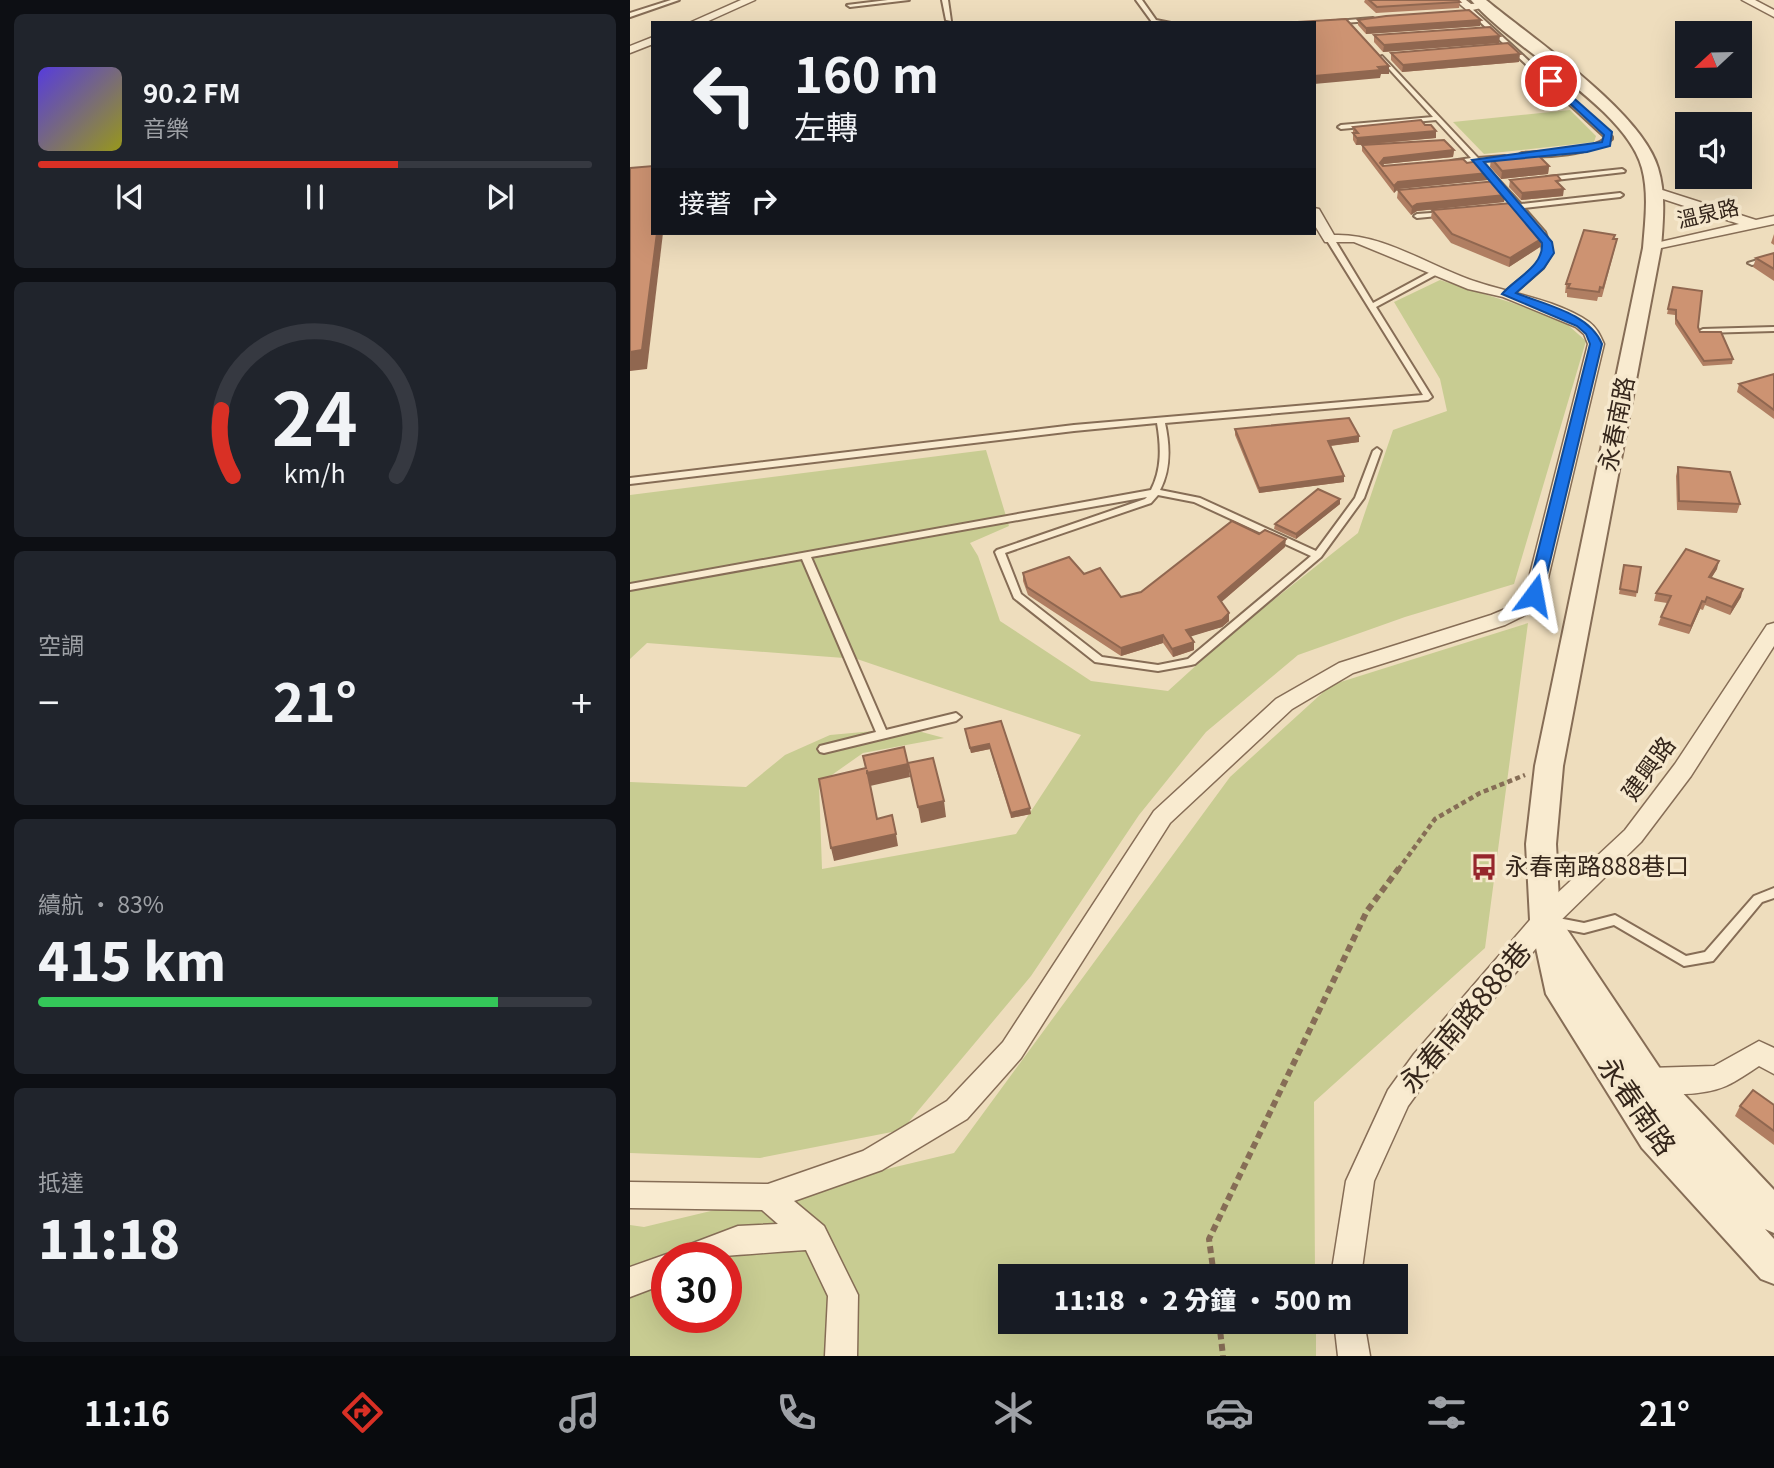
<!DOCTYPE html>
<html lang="zh-TW">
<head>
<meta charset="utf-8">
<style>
	:root { --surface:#171b24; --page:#20242c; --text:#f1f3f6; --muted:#9ea1a6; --line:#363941; --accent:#d93025 }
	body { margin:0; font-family:Georgia,"Noto Sans TC",serif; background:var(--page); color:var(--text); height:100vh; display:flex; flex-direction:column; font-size:26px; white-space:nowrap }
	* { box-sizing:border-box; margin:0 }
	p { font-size:23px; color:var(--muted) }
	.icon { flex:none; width:38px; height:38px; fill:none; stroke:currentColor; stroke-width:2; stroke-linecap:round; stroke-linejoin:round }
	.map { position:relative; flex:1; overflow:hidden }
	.sheet { display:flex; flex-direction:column; gap:14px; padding:14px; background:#0d0f14; width:630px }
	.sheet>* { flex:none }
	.top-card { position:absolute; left:21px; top:21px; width:665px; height:214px; border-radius:0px; box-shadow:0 7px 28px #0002; background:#171b24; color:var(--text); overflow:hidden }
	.needle { width:46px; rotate:248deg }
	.buttons { position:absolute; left:1045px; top:21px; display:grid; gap:14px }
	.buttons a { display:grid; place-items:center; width:77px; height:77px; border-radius:0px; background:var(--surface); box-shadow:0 7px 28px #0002; font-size:35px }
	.speed { position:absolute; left:21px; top:1242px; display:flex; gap:14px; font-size:35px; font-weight:700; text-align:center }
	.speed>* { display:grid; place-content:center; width:91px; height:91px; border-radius:50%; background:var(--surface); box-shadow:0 7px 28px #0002; line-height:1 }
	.speed .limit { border:10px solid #d22; background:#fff; color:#111 }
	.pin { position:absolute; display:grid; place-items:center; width:60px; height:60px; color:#fff; margin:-30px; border:4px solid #fff; border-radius:50%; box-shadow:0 2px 7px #0007 }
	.me { position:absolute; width:77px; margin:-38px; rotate:13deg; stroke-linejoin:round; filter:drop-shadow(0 0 5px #0008) }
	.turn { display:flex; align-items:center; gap:24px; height:147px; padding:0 28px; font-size:32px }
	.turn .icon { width:91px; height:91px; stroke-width:2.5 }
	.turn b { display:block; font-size:49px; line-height:60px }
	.then { display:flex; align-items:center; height:66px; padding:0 28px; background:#0003; gap:14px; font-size:26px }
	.big { font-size:52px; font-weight:800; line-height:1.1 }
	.sheet .tile { flex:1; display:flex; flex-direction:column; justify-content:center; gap:10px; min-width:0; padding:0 24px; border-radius:10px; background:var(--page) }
	.sheet .dial { align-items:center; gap:0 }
	.dial svg { height:182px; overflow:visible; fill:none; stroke:var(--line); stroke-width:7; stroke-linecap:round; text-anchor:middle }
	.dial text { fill:var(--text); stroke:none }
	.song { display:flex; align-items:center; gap:21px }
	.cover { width:84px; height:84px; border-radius:10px; background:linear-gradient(135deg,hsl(250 70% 55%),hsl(60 70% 35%)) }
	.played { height:7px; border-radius:4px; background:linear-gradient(90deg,var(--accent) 65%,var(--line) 65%) }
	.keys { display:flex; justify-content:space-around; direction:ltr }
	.heat { display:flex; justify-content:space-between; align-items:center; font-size:38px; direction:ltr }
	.charge { height:10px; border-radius:5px; background:linear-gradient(90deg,#34c759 83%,var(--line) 0) }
	.trip { position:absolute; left:368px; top:1264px; width:410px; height:70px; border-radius:0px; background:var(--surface); box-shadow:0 7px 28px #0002; font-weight:800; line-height:70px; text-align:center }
	.menu { display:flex; height:112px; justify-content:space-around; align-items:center; background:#090b0e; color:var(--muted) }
	.menu .icon { width:49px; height:49px }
	.menu .active { color:var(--accent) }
	.menu b { font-size:32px; color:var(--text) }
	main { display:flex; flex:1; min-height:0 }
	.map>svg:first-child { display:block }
	.green { fill:#c8cc92; fill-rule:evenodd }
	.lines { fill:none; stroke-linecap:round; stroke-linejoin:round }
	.service-casing { stroke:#866d56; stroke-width:4 }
	.minor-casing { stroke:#866d56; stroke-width:3 }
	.tertiary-casing { stroke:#866d56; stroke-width:4 }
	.path-far1 { stroke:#866d56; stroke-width:4.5; stroke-dasharray:5 3.5; stroke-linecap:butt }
	.path { stroke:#866d56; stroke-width:6; stroke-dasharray:7 4.5; stroke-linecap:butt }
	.service { fill:#f9ebd0; fill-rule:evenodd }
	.minor { fill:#f9ebd0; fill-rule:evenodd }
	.tertiary { fill:#f9ebd0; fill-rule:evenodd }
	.wall { fill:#b07e62 }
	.shaded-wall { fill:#906750 }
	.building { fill:#cd9372; stroke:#906750; stroke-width:2 }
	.route { fill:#1a73e8; stroke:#114b97; stroke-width:2 }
	.labels { text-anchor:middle; stroke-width:7; stroke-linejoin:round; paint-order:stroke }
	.far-street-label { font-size:21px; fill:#35261b; stroke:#f6e8cd }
	.street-label { font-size:24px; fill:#35261b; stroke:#f6e8cd }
	.poi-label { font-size:24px; fill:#35261b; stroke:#f6e8cd; text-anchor:start }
	.near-street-label { font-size:28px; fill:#35261b; stroke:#f6e8cd }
</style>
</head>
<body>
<main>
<section class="sheet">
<div class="tile">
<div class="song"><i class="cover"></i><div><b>90.2 FM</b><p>音樂</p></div></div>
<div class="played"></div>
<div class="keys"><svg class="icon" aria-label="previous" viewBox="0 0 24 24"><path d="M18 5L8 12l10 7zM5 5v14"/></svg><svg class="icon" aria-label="pause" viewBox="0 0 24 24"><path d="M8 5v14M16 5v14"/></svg><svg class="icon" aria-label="next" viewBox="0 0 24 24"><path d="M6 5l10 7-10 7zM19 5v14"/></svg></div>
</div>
<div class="tile dial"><svg viewBox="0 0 100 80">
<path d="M14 69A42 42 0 1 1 86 69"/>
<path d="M14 69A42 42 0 0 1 9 40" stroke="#d93025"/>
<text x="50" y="56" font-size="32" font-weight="700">24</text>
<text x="50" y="72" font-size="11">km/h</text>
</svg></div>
<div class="tile"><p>空調</p>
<div class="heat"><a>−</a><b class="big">21°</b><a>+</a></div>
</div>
<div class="tile"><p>續航 · 83%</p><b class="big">415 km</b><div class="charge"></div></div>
<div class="tile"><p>抵達</p><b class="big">11:18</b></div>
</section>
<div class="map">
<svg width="1144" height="1356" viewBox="0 0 1144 1356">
	<rect width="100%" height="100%" fill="#eeddbd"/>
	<g class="green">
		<polygon points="940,110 966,136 964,142 854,154 823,122"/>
		<polygon points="810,280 930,318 956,341 884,584 775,617 668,655 576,732 509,815 401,976 272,1130 130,1158 0,1153 0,782 116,787 155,755 200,735 277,728 314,738 233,753 189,784 192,869 386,834 451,735 227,659 17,643 0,659 0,495 356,450 379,526 340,543 348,556 370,621 461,681 538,691 603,632 728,533 763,430 817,411 810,379 764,302"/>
		<path d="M898,623L855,948L684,1102L685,1276H380V1321H686V1356H0V1225L14,1227L324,1153L600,777L701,685ZM37,1258H96V1318H37Z"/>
	</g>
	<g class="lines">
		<defs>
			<g id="service">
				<polygon points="41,0 49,0 0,17 0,13"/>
				<polygon points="258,0 279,0 220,7 217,5"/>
				<polygon points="312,0 318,0 321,21 316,20"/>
				<polygon points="506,0 512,0 526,20 541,23 522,22"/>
				<path d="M836,7H840L982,137V139C962,155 915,158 890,156V154L892,153C916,151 957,153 976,138L836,9Z"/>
				<polygon points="743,18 741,21 684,25 684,23 681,23"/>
				<polygon points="752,56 848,158 875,156 876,157 873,159 851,161 891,204 990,193 993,195 990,197 894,208 915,232 922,253 913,268 881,296 875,296 875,292 907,265 914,253 908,232 888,209 882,208 882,206 884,205 845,162 821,163 821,161 841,158 806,120 711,129 708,127 711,125 803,117 750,59 749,58"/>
				<polygon points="992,169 995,171 994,172 917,181 914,179 917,177"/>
				<polygon points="816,212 819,214 818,215 787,218 784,216 787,214"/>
				<path d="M697,237H703L743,303L804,270L811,272L746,307L802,397L798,400L535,423C540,446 541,469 530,490L570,498L686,551L725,498L743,451L747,448L751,451L734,498L691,557L565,664L561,665L528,671L465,662L384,598L365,552L367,550L515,499L517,497L181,557L256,730L326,713L331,717L326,721L194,753L190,752L188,749L190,746L246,732L172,559L0,590V584L521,490C532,469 531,446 527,423L444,431L0,484V478L444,425L793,395L696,239ZM528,495L564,502L681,556L558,659L528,665L472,657L391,594L375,553L521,503Z"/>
				<polygon points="1144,255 1144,259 1122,265 1118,263"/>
				<polygon points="1144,327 1144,331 1073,333 1069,331 1073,329"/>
				<polygon points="1144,888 1144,898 1132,902 1083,961 1054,966 984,925 954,933 918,926 914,924 912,921 914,918 918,916 954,923 985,915 1056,956 1075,952 1124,896"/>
			</g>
			<g id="minor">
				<polygon points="111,0 125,0 74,23 59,23"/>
				<polygon points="825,0 836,0 841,4 855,3 860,6 838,11"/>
				<polygon points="1112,0 1125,0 1144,10 1144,17"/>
				<polygon points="23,37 23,44 0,53 0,46"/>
				<polygon points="1026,188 1126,220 1144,216 1144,224 1017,251 1017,245 1109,224 1021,195 1021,189"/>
				<path d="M684,208L689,209L704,235C754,233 800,267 847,282C883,294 927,300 959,322C967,328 970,335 974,344L914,595L899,613L875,625L723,673L662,709L540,823L391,1058L337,1119L252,1170L164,1201L194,1226L228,1295L227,1356H195L198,1296L176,1250C128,1253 84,1258 37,1258V1283L0,1297V1267L37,1254L46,1257L50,1248L108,1226L148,1224L132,1210L0,1208V1182L138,1184L233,1151L317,1101L373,1042L524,811L646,699L709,663L861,615L885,605L895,594L958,344L954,334L946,327L873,297L838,289L724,242H695L684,224Z"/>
				<polygon points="1144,623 1144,646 1061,776 1011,842 924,927 804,1070 778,1106 744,1181 731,1276 701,1276 716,1181 758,1090 784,1054 906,913 995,830 1045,764 1137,625"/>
				<path d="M1129,1041L1144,1048V1074L1129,1066C1118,1073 1107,1081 1096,1086C1073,1096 1032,1097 1009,1088L1005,1080L1009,1072L1019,1068L1084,1066Z"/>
				<polygon points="704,1321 734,1321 740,1356 708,1356"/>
			</g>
			<path id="tertiary" d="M841,0H856C902,38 1012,112 1028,168C1036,194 1033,221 1031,248L933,766L926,844L930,920L932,927L936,928L1031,1070L1144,1190V1233L1135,1229L1144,1239V1284L1131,1279L1012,1148L916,994L900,920L896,844L905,766L1013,248C1015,222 1019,194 1012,168C995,106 882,49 841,0Z"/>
		</defs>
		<use href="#service" class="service-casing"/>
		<use href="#minor" class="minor-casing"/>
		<use href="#tertiary" class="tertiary-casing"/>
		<polyline class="path-far1" points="768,870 805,819 850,793 895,775"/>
		<g class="path">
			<polyline points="584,1276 579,1239 737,911 769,868"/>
			<polyline points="589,1321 593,1356"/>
		</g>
		<use href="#service" class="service"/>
		<use href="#minor" class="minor"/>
		<use href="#tertiary" class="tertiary"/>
	</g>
	<g class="wall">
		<polygon points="735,0 828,0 830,2 829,8 746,13 734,2"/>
		<polygon points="728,20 850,26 736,34 728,25"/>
		<polygon points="744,35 869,43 753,52 744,42"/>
		<polygon points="761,53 889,62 772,72 761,60"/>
		<polygon points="795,125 806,131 806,138 733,145 824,150 823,157 754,164 753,166 837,163 858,173 858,180 768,189 764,193 732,151 732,145 726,145 723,140 723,127"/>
		<polygon points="861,158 919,166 918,174 871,179 860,167"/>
		<polygon points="880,180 931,186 933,196 891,200 879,187"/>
		<polygon points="867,181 876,192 874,202 787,211 781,215 767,198 768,190"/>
		<polygon points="802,210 911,239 910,247 879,267 821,243 801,218"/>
		<polygon points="1144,234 1144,245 1141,243"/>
		<polygon points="984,239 987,239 985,248 972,297 968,297 967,301 937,297 937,293 935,293 936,284"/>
		<polygon points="1144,253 1144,281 1123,267 1126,258"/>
		<polygon points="1043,287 1070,332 1103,359 1102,364 1073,366 1045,324 1045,315 1037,314"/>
		<polygon points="1144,374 1144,419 1107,392 1109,384"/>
		<polygon points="605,429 729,436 729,442 701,446 714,476 714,482 629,493 605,435"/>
		<polygon points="1048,467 1110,504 1107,513 1047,510 1046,476"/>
		<polygon points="710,499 710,504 666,539 644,529 645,524"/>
		<polygon points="655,547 591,602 599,621 592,627 560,636 564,642 564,650 543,657 533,643 491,656 398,595 393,581 393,573 454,574 491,597 511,592"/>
		<polygon points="1011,567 1006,597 989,594 993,570"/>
		<polygon points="1087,569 1081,578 1111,597 1100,615 1075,605 1073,610 1070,609 1059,634 1028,625 1031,617 1037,603 1024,601 1026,593"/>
		<polygon points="371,721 401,814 381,818 360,749 341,753 335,729"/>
		<polygon points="1144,1105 1144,1145 1105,1116 1110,1106"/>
	</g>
	<g class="shaded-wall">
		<polygon points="851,20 850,26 736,34 736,28"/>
		<polygon points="870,36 869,43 753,52 754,45"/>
		<polygon points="890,54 889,62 772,72 773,65"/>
		<polygon points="759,66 759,74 751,74 750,78 684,84 684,76"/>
		<polygon points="806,131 806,138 726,145 727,138"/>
		<polygon points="824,150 823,157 754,164 751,168 750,163 754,158"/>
		<polygon points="919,166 918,174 871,179 872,171"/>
		<polygon points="858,173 858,180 768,189 764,193 764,186 768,182"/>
		<polygon points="934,189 933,196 891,200 892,193"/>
		<polygon points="875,195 874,202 787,211 781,215 782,207 787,204"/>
		<polygon points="27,233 33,233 17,369 0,371 0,352"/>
		<polygon points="911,239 910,247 879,267 880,258"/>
		<polygon points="729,436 729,442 698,446 698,441"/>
		<polygon points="714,476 714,482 629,493 629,488"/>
		<polygon points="710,499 710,504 666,539 666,534"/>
		<polygon points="656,539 655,547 588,605 588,597"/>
		<polygon points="1089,561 1087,569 1077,585 1079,577"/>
		<polygon points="1113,589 1111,597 1100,615 1102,607"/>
		<polygon points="1072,601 1070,609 1059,634 1061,626"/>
		<polygon points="599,613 599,621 592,627 556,638 556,630"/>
		<polygon points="533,635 533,643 491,656 491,648"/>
		<polygon points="564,642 564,650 543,657 542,649"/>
		<polygon points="359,744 360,749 341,753 340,748"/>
		<polygon points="278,764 280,777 240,786 237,773"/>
		<polygon points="314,801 316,817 291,823 288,807"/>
		<polygon points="400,808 401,814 381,818 381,813"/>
		<polygon points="266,834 268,846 204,861 201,848"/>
	</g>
	<g class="building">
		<polygon points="739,0 828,0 830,2 747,7"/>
		<polygon points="839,10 851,20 736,28 728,20 756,16"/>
		<polygon points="716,19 759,66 748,67 751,70 684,76 684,23 651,23"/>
		<polygon points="860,27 870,36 754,45 744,35"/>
		<polygon points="878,43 890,54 773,65 761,53"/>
		<polygon points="791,120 795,125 801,125 806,131 727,138 723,133 728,133 723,127"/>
		<polygon points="814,140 824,150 754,158 750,163 753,166 833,159 837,163 848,161 858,173 768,182 764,186 732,145"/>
		<polygon points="906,153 919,166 872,171 861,158"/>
		<polygon points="23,166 23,233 27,233 12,350 0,352 0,168"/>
		<polygon points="927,175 931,180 926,181 934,189 892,193 880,180"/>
		<polygon points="867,181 876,192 870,189 875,195 787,204 782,207 768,190"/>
		<polygon points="882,203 911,239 880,258 822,234 802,210"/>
		<polygon points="954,230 985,235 983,239 987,239 973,288 970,287 969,292 938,288 940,284 936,284"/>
		<polygon points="1144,253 1144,269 1126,258"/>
		<polygon points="1043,287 1072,291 1068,327 1070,332 1091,332 1103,359 1074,361 1046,319 1046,310 1038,309"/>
		<polygon points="1144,374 1144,410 1109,384"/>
		<polygon points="719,418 729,436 698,441 714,476 629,488 605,429"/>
		<polygon points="1048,467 1100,472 1110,504 1049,501"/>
		<polygon points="688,489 710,499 666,534 645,524"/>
		<polygon points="602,521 629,534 635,530 656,539 588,597 599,613 592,620 556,630 564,642 542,649 533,635 491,648 397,587 393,573 439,557 454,574 470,568 491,597 511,592"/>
		<polygon points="1056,549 1089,561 1079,577 1113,589 1102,607 1077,597 1075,602 1072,601 1061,626 1031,617 1041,596 1026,593"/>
		<polygon points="994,565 1011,567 1007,592 990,589"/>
		<polygon points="371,721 400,808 381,813 359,744 340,748 335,729"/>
		<polygon points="274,747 278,764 237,773 237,770 247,819 262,815 266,834 201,848 189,779 236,768 233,756"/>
		<polygon points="303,758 314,801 288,807 278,763"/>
		<polygon points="1123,1090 1144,1105 1144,1131 1110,1106"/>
	</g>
	<path class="route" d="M921,78L982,132L980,146L957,152L854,162L922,242L924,253L914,268L886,293C915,305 959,313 972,344L912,595L904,599L897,595L960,344L956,334L947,326L872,294C886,278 914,266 912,243L842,160L972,142L974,135L918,83Z"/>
	<defs>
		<symbol id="bus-bare" viewBox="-9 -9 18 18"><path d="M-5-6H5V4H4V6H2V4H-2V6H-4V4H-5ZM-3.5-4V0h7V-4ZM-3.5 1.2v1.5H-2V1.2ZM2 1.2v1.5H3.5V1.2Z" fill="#96262c" stroke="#f6e8cd" stroke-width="2.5" paint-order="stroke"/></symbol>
	</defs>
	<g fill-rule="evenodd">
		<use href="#bus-bare" x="835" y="848" width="38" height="38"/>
	</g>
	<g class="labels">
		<g class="far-street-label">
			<text transform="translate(1078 214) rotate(-13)" y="7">溫泉路</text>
		</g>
		<g class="street-label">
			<text transform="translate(987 424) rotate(-79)" y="8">永春南路</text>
			<text transform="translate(1019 769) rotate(-54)" y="8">建興路</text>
		</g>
		<g class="poi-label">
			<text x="875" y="875">永春南路888巷口</text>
		</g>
		<g class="near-street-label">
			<text transform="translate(835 1017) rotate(-50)" y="10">永春南路888巷</text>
			<text transform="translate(1007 1106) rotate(55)" y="10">永春南路</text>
		</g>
	</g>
</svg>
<div class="buttons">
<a><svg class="needle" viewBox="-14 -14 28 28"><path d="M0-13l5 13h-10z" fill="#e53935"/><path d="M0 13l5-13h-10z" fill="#9ea1a6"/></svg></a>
<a><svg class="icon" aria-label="sound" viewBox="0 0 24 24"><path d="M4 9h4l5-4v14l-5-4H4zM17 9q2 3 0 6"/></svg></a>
</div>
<div class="speed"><div class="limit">30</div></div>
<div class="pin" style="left:921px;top:81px;background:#d93025"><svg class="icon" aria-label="arrive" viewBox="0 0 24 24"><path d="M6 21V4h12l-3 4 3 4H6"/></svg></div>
<svg class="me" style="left:904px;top:595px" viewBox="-20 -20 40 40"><path d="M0-17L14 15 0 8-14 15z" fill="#1a73e8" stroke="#fff" stroke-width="4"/></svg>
<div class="trip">11:18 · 2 分鐘 · 500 m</div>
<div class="top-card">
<div class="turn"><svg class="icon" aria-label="left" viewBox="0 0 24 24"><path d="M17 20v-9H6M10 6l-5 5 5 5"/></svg><div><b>160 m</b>左轉</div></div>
<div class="then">接著<svg class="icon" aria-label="right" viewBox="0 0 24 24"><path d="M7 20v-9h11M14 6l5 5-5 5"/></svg></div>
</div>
</div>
</main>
<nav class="menu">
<b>11:16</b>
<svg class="icon active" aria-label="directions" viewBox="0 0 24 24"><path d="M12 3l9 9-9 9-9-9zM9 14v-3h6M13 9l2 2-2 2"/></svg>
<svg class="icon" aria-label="music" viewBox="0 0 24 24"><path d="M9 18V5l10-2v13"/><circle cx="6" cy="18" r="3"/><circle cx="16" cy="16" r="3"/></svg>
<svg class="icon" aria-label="phone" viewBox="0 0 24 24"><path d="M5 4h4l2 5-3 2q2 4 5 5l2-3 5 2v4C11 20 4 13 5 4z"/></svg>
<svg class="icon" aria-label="climate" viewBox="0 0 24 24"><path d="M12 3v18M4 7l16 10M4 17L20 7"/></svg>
<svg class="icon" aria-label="car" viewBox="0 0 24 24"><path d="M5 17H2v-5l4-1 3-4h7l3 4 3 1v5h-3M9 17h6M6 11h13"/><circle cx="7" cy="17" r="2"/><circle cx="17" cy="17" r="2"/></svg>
<svg class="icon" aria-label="filters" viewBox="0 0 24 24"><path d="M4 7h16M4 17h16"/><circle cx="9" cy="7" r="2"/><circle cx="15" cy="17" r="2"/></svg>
<b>21°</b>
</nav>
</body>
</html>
